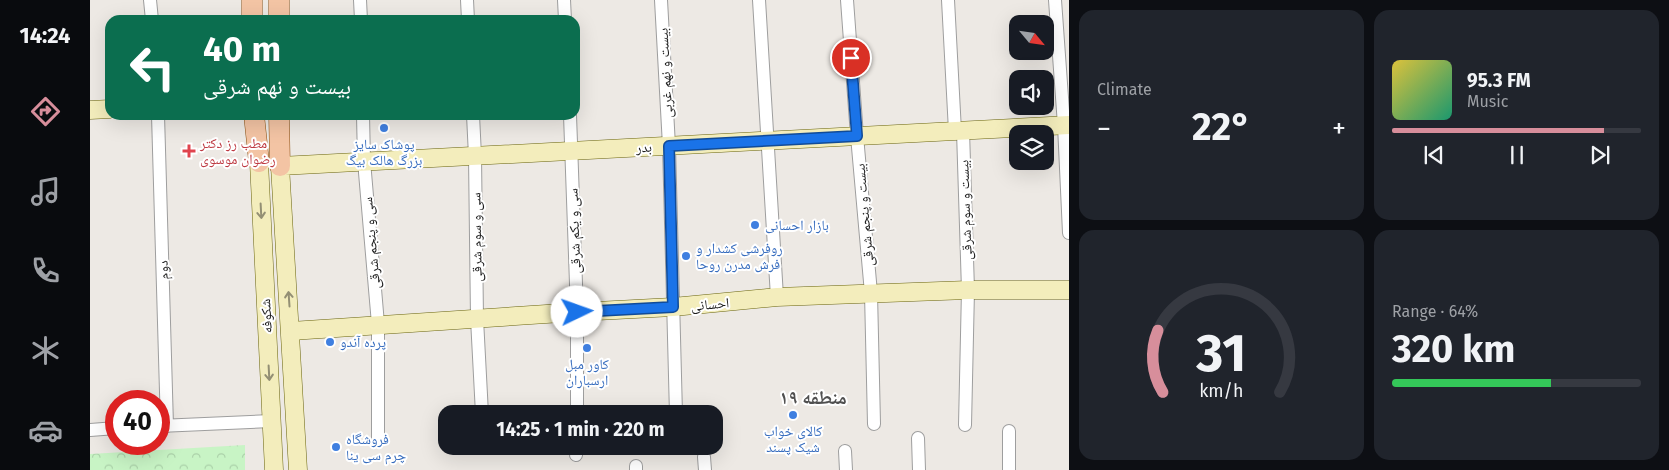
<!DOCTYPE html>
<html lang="en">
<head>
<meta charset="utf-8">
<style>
	:root { --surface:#171b24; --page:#20242c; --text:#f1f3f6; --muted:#9ea1a6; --line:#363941; --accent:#d78e9b }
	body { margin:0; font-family:"Fira Sans","Noto Naskh Arabic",sans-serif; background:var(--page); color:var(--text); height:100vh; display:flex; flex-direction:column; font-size:19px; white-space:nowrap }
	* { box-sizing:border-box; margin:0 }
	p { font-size:16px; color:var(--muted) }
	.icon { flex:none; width:28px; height:28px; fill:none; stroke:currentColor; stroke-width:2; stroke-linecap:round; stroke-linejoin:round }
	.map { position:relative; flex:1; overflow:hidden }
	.sheet { display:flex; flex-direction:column; gap:10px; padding:10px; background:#0d0f14; width:600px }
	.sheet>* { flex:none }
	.hud { position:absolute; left:15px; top:15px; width:475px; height:105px; border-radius:15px; box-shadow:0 5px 20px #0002; background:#0b6e4f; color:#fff; overflow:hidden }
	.needle { width:32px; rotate:119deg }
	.buttons { position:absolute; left:919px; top:15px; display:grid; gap:10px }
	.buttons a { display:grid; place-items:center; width:45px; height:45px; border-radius:10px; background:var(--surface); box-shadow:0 5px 20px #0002; font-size:25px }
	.speed { position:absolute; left:15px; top:390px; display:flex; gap:10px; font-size:25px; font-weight:700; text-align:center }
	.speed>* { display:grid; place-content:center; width:65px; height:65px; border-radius:50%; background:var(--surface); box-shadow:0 5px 20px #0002; line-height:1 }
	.speed .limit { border:8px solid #d22; background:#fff; color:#111 }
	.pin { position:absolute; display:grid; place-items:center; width:42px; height:42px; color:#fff; margin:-21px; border:2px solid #fff; border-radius:50%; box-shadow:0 1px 5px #0007 }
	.me { position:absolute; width:55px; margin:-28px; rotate:87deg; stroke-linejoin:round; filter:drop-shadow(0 0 4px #0008) }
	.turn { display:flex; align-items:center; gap:18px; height:105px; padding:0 15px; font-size:22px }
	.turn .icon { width:65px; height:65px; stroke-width:2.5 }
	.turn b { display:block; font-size:35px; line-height:42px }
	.big { font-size:38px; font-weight:700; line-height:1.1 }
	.sheet .card { flex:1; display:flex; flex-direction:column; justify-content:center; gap:8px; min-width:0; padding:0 18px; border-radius:15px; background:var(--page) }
	.sheet .dial { align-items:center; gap:0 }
	.dial svg { height:130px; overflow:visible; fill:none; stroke:var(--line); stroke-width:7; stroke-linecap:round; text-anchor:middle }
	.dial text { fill:var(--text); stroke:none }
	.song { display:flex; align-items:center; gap:15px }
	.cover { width:60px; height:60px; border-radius:8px; background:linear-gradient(135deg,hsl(50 70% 55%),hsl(160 70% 35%)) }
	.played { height:5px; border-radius:2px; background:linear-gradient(90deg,var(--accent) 85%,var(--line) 85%) }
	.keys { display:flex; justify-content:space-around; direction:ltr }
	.heat { display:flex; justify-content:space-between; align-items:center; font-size:28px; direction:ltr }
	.charge { height:8px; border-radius:4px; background:linear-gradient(90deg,#34c759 64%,var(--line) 0) }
	.sheet .tiles { flex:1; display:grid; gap:10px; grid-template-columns:repeat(2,1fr) }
	.trip { position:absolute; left:348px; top:405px; width:285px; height:50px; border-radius:15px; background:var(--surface); box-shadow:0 5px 20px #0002; font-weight:700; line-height:50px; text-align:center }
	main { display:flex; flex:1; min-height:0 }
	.dock { display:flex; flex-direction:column; width:90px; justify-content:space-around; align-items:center; background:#090b0e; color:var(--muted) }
	.dock .icon { width:35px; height:35px }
	.dock .selected { color:var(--accent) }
	.dock b { font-size:22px; color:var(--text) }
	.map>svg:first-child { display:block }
	.park { fill:url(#park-crowns) }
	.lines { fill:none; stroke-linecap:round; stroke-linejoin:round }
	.street-casing { stroke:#9e9e9e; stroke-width:14 }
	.secondary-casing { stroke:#6a650f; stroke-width:19 }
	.primary-casing { stroke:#894d0e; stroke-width:21 }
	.street { stroke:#fff; stroke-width:12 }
	.secondary { stroke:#f3edbc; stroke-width:18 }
	.primary { stroke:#f3c4a4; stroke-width:20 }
	.oneway { stroke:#938f74 }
	.route-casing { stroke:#114b97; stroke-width:12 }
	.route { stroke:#1a73e8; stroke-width:9 }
	.shop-dot { fill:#3f7fe0; stroke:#fff; stroke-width:2 }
	.health-dot { fill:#e0444e; stroke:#fff; stroke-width:2 }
	.labels { text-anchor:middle; stroke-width:4; stroke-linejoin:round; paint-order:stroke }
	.street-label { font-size:14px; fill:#1d1d1d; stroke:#fff }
	.health-label { font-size:14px; fill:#be3a42; stroke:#fff; text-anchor:start }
	.shop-label { font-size:14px; fill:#366cbe; stroke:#fff; text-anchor:start }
	.district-label { font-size:19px; font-weight:bold; fill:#505050; stroke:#fff }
</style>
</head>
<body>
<main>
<nav class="dock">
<b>14:24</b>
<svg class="icon selected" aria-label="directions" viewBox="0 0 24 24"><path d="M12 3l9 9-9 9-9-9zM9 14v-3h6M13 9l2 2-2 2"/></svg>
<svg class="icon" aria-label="music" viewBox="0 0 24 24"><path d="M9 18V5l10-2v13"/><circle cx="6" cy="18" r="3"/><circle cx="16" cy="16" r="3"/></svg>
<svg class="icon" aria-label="phone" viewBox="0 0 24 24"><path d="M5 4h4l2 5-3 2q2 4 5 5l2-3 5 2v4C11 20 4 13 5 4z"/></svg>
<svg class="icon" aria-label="climate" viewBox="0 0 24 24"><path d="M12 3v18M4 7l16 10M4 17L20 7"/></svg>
<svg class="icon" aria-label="car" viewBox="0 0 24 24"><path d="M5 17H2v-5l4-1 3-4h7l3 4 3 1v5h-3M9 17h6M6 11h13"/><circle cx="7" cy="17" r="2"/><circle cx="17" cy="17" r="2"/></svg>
</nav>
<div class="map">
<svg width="979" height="470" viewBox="0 0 979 470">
	<defs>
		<pattern id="park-crowns" width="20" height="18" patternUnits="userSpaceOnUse" patternTransform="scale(1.25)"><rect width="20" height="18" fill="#c8f4c5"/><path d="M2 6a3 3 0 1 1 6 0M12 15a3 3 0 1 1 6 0" fill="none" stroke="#abd1a9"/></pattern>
	</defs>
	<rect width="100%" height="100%" fill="#ede9e4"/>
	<polygon class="park" points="155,445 155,470 0,470 0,454"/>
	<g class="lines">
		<defs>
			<g id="street">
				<polyline points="60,0 62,20"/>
				<polyline points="270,0 271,20"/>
				<polyline points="377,0 378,20"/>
				<polyline points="474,0 475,20"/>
				<polyline points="571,0 579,146 586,414"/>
				<polyline points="669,0 687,297"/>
				<polyline points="757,0 767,136 781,293 784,424"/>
				<polyline points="858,0 865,131"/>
				<polyline points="965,0 974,125 979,233"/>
				<polyline points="68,115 77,426"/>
				<polyline points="273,115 274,161 288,324 288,441"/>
				<polyline points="383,115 385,156 387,319 392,414"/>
				<polyline points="480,115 487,312 487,414"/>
				<polyline points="873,131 878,290 875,425"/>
				<polyline points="69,426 181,421"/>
				<polyline points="0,430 26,428"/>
				<polyline points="828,438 829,470"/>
				<polyline points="394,446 394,447"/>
				<polyline points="755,451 756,470"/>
				<polyline points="486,455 487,446"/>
				<polyline points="614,457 615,470"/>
				<polyline points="546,466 546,470"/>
				<polyline points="919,470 919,431"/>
			</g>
			<g id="secondary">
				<polyline points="0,110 20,109"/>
				<polyline points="169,162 184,470"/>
				<polyline points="201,331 487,312 583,307 687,297 878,290 979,290"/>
				<polyline points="208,470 190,166 979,125"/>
			</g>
			<g id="primary">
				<polyline points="162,0 162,20"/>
				<polyline points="189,0 189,20"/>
				<polyline points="164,115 169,162"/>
				<polyline points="189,115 190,166"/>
			</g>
		</defs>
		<use href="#street" class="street-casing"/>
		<use href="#secondary" class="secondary-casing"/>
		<use href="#primary" class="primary-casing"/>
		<use href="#street" class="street"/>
		<use href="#secondary" class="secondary"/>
		<use href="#primary" class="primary"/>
	</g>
	<defs><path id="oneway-shaft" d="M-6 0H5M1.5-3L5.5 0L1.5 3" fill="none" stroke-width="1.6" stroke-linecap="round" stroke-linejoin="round" transform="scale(1.25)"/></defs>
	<g class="oneway">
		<use href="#oneway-shaft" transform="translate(171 211) rotate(87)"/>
		<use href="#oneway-shaft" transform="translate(199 299) rotate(-94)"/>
		<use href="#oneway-shaft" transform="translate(179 373) rotate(87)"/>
	</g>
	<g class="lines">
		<defs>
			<polyline id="route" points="487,312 583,307 579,146 767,136 761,58"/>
		</defs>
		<use href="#route" class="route-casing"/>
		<use href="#route" class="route"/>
	</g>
	<g class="shop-dot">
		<circle cx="294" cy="128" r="5"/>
		<circle cx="665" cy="225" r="5"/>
		<circle cx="596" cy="256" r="5"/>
		<circle cx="240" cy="342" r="5"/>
		<circle cx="497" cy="348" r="5"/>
		<circle cx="703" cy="415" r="5"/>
		<circle cx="246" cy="447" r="5"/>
	</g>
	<path class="health-dot" d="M96.5 143.5h5v5h5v5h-5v5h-5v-5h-5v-5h5z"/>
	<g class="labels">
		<g class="street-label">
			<text transform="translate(575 73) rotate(-93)" y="5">بیست و نهم غربی</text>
			<text transform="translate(554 147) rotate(-3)" y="5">بدر</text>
			<text transform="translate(875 210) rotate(-92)" y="5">بیست و سوم شرقی</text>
			<text transform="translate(774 215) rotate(-95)" y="5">بیست و پنجم شرقی</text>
			<text transform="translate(484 231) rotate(-92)" y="5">سی و یکم شرقی</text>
			<text transform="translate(386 237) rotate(-91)" y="5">سی و سوم شرقی</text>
			<text transform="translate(281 243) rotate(-95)" y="5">سی و پنجم شرقی</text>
			<text transform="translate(73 270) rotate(-92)" y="5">دوم</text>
			<text transform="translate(620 304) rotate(-5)" y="5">احسانی</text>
			<text transform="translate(176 316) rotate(-93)" y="5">شکوفه</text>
		</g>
		<g class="health-label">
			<text x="110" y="148">مطب رز دکتر<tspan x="110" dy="16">رضوان موسوی</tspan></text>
		</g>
		<g class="shop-label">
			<text x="294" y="149" text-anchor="middle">پوشاک سایز<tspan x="294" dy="16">بزرگ هالک بیگ</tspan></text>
			<text x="675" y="230">بازار احسانی</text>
			<text x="606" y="253">روفرشی کشدار و<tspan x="606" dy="16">فرش مدرن روحا</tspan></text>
			<text x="250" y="347">پرده آندو</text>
			<text x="497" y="369" text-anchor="middle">كاور مبل<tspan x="497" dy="16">ارسباران</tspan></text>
			<text x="703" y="436" text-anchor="middle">کالای خواب<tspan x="703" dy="16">شیک پسند</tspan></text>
			<text x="256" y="444">فروشگاه<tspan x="256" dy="16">چرم سی ینا</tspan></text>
		</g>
		<g class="district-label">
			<text x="723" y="404">منطقه ۱۹</text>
		</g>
	</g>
</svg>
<div class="buttons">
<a><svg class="needle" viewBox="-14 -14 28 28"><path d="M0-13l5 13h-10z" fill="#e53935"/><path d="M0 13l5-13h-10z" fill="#9ea1a6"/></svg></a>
<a><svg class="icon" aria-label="sound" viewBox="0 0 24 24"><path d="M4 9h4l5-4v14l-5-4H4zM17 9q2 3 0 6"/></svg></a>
<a><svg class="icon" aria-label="layers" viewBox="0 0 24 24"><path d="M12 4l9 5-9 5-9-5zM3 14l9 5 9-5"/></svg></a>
</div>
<div class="speed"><div class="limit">40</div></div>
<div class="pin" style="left:761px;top:58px;background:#d93025"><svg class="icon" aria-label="arrive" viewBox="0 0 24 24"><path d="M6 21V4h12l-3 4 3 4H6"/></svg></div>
<svg class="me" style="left:487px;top:312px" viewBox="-20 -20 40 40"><circle r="19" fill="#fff"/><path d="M0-13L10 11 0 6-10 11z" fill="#1a73e8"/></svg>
<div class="trip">14:25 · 1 min · 220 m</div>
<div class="hud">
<div class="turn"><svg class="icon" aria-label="left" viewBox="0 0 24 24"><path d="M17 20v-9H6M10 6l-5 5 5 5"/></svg><div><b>40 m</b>بیست و نهم شرقی</div></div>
</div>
</div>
<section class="sheet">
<div class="tiles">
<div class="card"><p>Climate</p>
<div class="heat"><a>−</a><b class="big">22°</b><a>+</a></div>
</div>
<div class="card">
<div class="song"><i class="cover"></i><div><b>95.3 FM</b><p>Music</p></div></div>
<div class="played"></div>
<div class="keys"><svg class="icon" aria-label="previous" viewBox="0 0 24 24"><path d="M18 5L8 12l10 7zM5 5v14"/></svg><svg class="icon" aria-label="pause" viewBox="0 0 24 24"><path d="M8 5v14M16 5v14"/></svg><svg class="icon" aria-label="next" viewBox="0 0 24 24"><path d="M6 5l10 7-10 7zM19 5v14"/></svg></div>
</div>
<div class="card dial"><svg viewBox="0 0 100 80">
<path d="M14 69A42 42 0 1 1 86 69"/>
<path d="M14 69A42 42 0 0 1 11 31" stroke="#d78e9b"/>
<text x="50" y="56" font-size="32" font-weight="700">31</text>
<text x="50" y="72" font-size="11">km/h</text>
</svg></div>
<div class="card"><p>Range · 64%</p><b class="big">320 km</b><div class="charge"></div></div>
</div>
</section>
</main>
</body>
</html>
